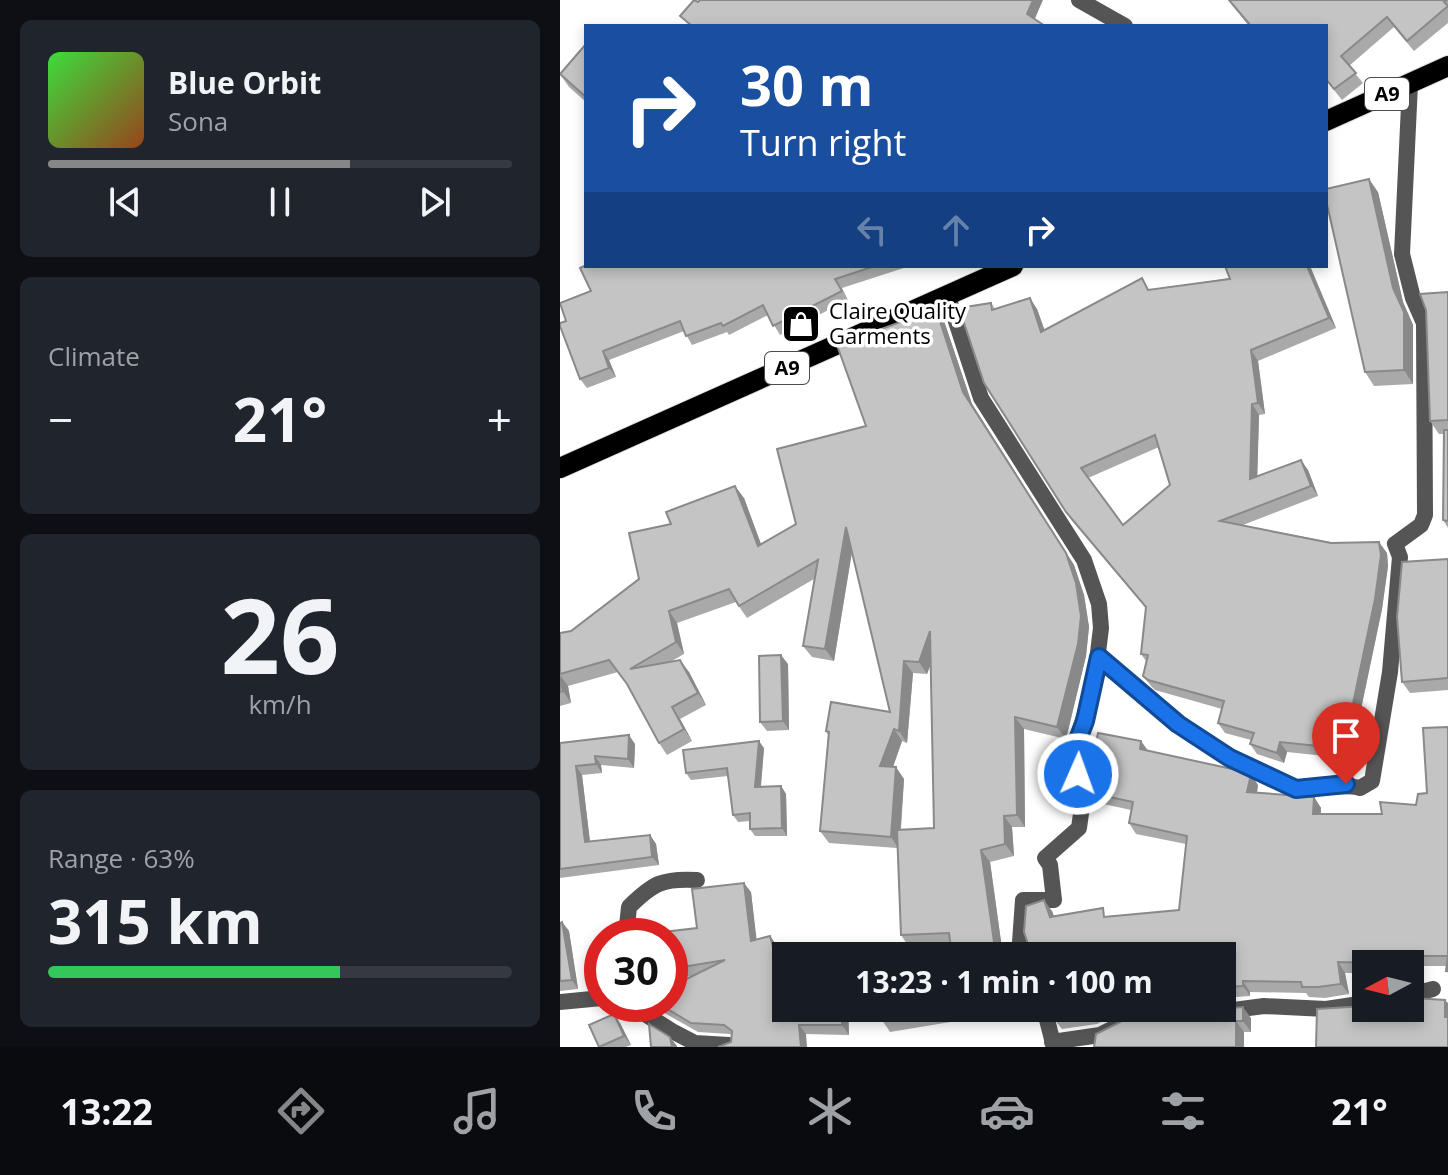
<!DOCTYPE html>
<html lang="en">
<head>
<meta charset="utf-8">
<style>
	:root { --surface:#171b24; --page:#20242c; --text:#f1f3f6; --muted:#9ea1a6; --line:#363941; --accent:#858687 }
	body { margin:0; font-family:"Open Sans",sans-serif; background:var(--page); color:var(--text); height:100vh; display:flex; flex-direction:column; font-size:30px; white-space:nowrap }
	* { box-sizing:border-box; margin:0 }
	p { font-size:26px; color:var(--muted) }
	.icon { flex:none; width:44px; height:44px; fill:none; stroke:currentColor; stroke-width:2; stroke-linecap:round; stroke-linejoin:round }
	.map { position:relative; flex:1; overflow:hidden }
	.drawer { display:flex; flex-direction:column; gap:20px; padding:20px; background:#0d0f14; width:560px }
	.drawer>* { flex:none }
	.top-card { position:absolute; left:24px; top:24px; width:744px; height:244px; border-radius:0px; box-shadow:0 4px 12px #0003; background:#1a4fa0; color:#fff; overflow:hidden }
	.needle { width:52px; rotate:263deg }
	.buttons { position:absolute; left:792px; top:950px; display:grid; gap:16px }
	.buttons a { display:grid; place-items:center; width:72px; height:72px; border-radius:0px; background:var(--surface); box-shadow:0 4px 12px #0003; font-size:40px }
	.speed { position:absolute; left:24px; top:918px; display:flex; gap:16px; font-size:40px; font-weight:700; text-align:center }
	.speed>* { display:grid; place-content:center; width:104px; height:104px; border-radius:50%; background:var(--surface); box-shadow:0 4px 12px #0003; line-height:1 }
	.speed .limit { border:12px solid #d22; background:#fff; color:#111 }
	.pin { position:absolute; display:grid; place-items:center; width:68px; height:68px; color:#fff; margin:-82px -34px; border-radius:50% 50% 50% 0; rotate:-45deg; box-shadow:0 0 8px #0007 }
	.pin .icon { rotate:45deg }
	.me { position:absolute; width:88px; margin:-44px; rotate:2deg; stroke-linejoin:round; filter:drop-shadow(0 0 6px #0008) }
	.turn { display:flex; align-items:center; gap:28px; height:168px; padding:0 24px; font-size:36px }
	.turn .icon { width:104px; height:104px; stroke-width:2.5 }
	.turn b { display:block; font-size:56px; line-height:68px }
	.lanes { display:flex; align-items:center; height:76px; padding:0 24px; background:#0003; justify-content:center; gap:40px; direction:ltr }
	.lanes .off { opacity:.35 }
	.big { font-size:60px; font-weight:700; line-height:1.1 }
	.drawer .tile { flex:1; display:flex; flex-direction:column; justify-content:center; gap:12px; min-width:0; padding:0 28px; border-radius:12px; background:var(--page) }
	.drawer .dial { align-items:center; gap:0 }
	.dial b { font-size:104px; line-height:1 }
	.song { display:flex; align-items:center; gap:24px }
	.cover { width:96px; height:96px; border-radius:12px; background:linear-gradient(135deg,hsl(120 70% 55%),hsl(20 70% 35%)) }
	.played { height:8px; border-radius:4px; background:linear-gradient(90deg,var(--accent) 65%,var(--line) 65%) }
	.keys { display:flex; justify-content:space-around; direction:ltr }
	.heat { display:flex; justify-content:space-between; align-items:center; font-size:44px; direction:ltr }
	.charge { height:12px; border-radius:6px; background:linear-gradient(90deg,#34c759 63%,var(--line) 0) }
	.trip { position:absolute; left:212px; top:942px; width:464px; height:80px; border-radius:0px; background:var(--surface); box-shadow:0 4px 12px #0003; font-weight:700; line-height:80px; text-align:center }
	.tabs { display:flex; height:128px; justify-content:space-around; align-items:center; background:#090b0e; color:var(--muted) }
	.tabs .icon { width:56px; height:56px }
	.tabs .current { color:var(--accent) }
	.tabs b { font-size:36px; color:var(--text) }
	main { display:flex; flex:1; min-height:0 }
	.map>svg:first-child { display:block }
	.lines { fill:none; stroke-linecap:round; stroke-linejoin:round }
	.primary-casing { stroke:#dbdbdb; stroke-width:22 }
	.minor { stroke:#555; stroke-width:16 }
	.tertiary { stroke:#555; stroke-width:16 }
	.primary { stroke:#000; stroke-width:20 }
	.wall { fill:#a9a9a9; fill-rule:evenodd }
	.shaded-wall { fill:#898989 }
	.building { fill:#c4c4c4; stroke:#898989; stroke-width:2; fill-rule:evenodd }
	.route-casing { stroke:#114b97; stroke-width:20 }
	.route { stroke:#1a73e8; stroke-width:14 }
	.labels { text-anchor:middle; stroke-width:7; stroke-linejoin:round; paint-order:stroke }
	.shield { fill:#fff; stroke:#4c4c4c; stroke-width:2 }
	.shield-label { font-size:20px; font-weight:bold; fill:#000 }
	.poi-label { font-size:22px; fill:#000; stroke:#fff; text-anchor:start }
</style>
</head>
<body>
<main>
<section class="drawer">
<div class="tile">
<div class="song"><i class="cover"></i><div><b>Blue Orbit</b><p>Sona</p></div></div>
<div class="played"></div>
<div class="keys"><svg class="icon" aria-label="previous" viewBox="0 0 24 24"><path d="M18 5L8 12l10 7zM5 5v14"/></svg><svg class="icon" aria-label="pause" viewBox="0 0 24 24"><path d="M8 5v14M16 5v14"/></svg><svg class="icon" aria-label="next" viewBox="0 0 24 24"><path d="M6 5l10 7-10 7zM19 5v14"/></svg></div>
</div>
<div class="tile"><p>Climate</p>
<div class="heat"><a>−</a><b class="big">21°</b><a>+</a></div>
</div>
<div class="tile dial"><b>26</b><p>km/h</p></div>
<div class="tile"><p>Range · 63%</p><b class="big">315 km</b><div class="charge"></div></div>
</section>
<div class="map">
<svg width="888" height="1047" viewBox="0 0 888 1047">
	<rect width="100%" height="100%" fill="#fff"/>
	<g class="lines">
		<defs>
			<g id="primary">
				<polyline points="766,121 888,66"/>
				<polyline points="0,468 453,266"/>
			</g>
		</defs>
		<use href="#primary" class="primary-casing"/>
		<g class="minor">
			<polyline points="388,297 421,398 524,560 539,604 541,628 534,685 512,755 524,792 519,828 485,858 490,865 494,900 463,900 459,956"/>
			<path d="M539,657C598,707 658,762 733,787C752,793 778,782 800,788L812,781L830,672L840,557L835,544L861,525L865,515L864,323L853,298L842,254L850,84"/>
			<path d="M66,936L69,907C93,883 103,878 137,880"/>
			<polyline points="850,995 873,989"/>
			<polyline points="0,1002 42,998"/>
			<polyline points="69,1004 112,1031 135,1043 169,1045"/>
			<polyline points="484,1008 494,1047"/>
			<polyline points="666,1011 704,1006 766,1009 806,1003"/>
			<polyline points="492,1042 540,1035 556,1027"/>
		</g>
		<polyline class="tertiary" points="519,0 565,26"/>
		<use href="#primary" class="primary"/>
	</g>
	<g class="wall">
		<polygon points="668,0 888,0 888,23 854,51 834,27 789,66 803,83 782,100 766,80 766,26 689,26"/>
		<polygon points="26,44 26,102 9,87 0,74"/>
		<polygon points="818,192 843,302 853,325 853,384 814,386 805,372"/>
		<polygon points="26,266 350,266 282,288 288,300 220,335 208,315 169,335 167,332 132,345 124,331 49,360 56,377 27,388 20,379 6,321 31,291"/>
		<path d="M750,266L776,328L698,361L705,414L699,415L697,476L748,470L758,496L683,525L827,553L828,566L822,609L800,714H803L810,725L804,760L727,752L724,763L697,754L690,744L691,740L665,733L658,723L662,709L595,690L591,686L583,676L586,661L581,654L586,608L513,522L506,512L431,303L435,309H477L485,331L590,290ZM599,447L610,485L563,525L528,478Z"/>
		<polygon points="888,292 888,528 883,520 884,434 879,434 870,421"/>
		<path d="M384,321L412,404L514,565L524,595L529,627L526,656L506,739L464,729L465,827H452L454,856L430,862L443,956H392L391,945L349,947L341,935L337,848L269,843L260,831L268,735L266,731L330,712L292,552L274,661L252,657L243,646L254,579L187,618L176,602L117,623L124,654L110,662L129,672L146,705L120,719L132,741L107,755L99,743L68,686L58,672L8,686L11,703L0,706V633L11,631L79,579L111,524L184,498L201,544L236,524L306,426ZM371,663L374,828L341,830L344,779L333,767L342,741L347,743L353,673L367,674Z"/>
		<polygon points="888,559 888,690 850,693 842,682"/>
		<polygon points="228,664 229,730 207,731 200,722"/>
		<polygon points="888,727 888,973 886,971 887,966 850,966 850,964 806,964 806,973 785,973 789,994 765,998 749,997 746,993 690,992 690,996 662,998 662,956 472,956 492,911 494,916 549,916 619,910 626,844 576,834 569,823 571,810 534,802 526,792 588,751 698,785 697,793 754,797 761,808 761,814 822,814 856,805 867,793"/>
		<polygon points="0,743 75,744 74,768 41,765 42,773 22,775 30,841 90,835 96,844 99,865 0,878"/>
		<polygon points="204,748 201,787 221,786 226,794 227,836 195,836 190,829 190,821 178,822 173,815 168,776 131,780 126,773"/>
		<polygon points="191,892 196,940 210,936 217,946 225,978 226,1008 288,1008 289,1035 246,1034 171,1042 172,1035 170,1034 138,1032 94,1007 92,1004 110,1004 133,976 110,979 110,936 137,928"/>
		<polygon points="2,922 9,931 18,989 0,991 0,923"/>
		<polygon points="320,1008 450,1008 451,1012 330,1032 322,1020"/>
		<polygon points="491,1008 576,1008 563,1011 537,1024 502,1029 494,1019"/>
		<polygon points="691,1018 691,1032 684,1032 562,1021"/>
		<polygon points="60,1023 71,1045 66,1047 41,1047"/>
	</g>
	<g class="shaded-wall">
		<polygon points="473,0 483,0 473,23 467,14"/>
		<polygon points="809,179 818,192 843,302 853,325 853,384 844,370 833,288"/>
		<polygon points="747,266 750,266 776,328 769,318"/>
		<polygon points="470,298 477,309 489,343 481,332"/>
		<polygon points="376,309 384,321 412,404 514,565 524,595 529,627 526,656 506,739 497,727 403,392"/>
		<polygon points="691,350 698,361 705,414 698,403"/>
		<polygon points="43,351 49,360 56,377 49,368"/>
		<polygon points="692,404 699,415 697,489 690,479"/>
		<polygon points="741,460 748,470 758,496 751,486"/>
		<polygon points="175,486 184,498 206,558 198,546"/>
		<polygon points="286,527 294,539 274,661 265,649"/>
		<polygon points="819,542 827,553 828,566 822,609 798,723 791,713"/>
		<polygon points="109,611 117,623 124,654 116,642"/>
		<polygon points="370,631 379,643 367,674 359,662"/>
		<polygon points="221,655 228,664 229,730 223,721"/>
		<polygon points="120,660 129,672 146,705 138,693"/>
		<polygon points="344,661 353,673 347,743 339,731"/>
		<polygon points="0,675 8,686 11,703 3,691"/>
		<polygon points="112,707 120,719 132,741 124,729"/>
		<polygon points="803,714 810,725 804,760 797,750"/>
		<polygon points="455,717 464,729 465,827 457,815"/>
		<polygon points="334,729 342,741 329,778 320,766"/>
		<polygon points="69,735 75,744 74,768 68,759"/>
		<polygon points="199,741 204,748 200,794 195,787"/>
		<polygon points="581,741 589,752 580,749"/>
		<polygon points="720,742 727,752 724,763 717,753"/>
		<polygon points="35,756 41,765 42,773 36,764"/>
		<polygon points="16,766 22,775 31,851 25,842"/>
		<polygon points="336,767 344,779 339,849 331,837"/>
		<polygon points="691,774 698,785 695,803 687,792"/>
		<polygon points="221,786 226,794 227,836 222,828"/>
		<polygon points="754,797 761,808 760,825 753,814"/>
		<polygon points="444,816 452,827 454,856 445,844"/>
		<polygon points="90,835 96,844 99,865 92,857"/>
		<polygon points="421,850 430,862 443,956 436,956"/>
		<polygon points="184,883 191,892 198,951 191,941"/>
		<polygon points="484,900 492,911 498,928 490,917"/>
		<polygon points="2,922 9,931 18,989 12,980"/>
		<polygon points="210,936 217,946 226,979 226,985 221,978"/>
		<polygon points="778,962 785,973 789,994 781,984"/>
		<polygon points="683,981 690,992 690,996 683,986"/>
		<polygon points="885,1000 888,1003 888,1022 885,1017"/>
		<polygon points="683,1007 691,1018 691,1032 683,1021"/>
		<polygon points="282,1008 288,1008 289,1035 282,1025"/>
		<polygon points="54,1014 60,1023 71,1045 64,1036"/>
		<polygon points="676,1021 684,1032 684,1047 676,1047"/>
		<polygon points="239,1025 246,1034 247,1047 241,1047"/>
		<polygon points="110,1037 117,1046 117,1047 112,1047"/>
	</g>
	<g class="building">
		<polygon points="134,0 138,2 140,0 473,0 467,14 485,26 132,26 120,16"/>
		<polygon points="669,0 887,0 884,2 888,6 847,41 827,17 781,56 796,73 774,89 766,79 766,26 691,26"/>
		<polygon points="26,44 26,97 0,74"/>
		<polygon points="809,179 833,288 844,312 844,370 805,372 766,200 766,189"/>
		<polygon points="26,265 26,266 315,266 275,279 282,291 213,326 203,305 163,326 161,323 126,336 120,321 43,351 49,368 20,379 0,326 0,323 6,321 0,303 31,291 20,268"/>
		<path d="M665,266H747L769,318L691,350L698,403L692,404L690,479L741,460L751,486L660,521L771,543L819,542L821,555L815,599L791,713L803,714L797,750L720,742L717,753L690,744L694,733L658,723L664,701L588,680L583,676L588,655L581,654L586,607L506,512L424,383L399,308L431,303L432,310L470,298L481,332L582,278L588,290L670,279ZM595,435L610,485L563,525L521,468Z"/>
		<polygon points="888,292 888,420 870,421 866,310 860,294"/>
		<polygon points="376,309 403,392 506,553 516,583 521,616 518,644 497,727 455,717 457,815 444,816 445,844 421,850 436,956 392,956 389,933 341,935 337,830 374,828 370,631 359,662 344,661 339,731 334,729 320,766 336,767 331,837 260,831 269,732 266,731 271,702 330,712 286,527 265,649 243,646 258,560 179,606 169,589 109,611 116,642 70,669 120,660 138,693 112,707 124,729 99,743 67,684 49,660 0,674 0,633 11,631 79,579 69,533 111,524 106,512 175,486 198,546 236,524 217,449 306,426 277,345"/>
		<polygon points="884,430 888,430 888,521 883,520"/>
		<polygon points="888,559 888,678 842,682 837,617 842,562"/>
		<polygon points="221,655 223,721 200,722 199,656"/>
		<polygon points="0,678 3,691 0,692"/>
		<polygon points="888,727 888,971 886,971 888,956 817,956 818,963 778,962 781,984 758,987 742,987 741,982 683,981 683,986 662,987 662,956 472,956 464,932 466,906 484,900 490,917 543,908 544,917 619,910 627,836 569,823 573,802 526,792 538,733 581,741 580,749 686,772 691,774 687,792 754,797 753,814 822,814 820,802 856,805 858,794 867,793 863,728"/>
		<polygon points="69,735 68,759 35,756 36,764 16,766 25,842 90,835 92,857 0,869 0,743"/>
		<polygon points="199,741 195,787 221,786 222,828 190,829 190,813 173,815 167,768 126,773 123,750"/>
		<polygon points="184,883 191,941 210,936 221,978 225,977 225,982 226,982 226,1008 282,1008 282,1025 239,1025 241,1047 158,1047 171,1042 172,1031 164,1025 131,1023 99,1004 110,1004 110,987 165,960 110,969 110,936 77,935 137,928 132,889"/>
		<polygon points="2,922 12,980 0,981 0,923"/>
		<polygon points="853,998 885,1000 885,1017 888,1017 888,1047 756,1047 757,1009 806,1006 806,1008 850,1008 850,1003 853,1003"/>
		<polygon points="683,1007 683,1021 676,1021 676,1047 534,1047 536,1034 562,1021 587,1015"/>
		<polygon points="320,1008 396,1008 322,1020"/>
		<polygon points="491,1008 541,1008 529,1014 494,1019"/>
		<polygon points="54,1014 64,1036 39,1047 29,1025"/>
		<polygon points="89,1024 110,1037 112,1047 91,1047"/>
	</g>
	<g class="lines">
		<defs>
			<polyline id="route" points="518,774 512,755 525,721 539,657 618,724 670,758 736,789 786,784"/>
		</defs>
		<use href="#route" class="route-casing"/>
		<use href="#route" class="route"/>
	</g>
	<defs>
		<symbol id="shop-square" viewBox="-11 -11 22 22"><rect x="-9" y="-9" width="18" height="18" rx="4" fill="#000" stroke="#fff"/><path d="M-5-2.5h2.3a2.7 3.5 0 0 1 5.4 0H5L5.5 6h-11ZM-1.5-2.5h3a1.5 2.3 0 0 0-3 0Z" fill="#fff"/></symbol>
	</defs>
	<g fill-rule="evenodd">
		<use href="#shop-square" x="219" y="302" width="44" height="44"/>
	</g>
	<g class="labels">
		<g class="shield">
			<rect x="805" y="78" width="44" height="32" rx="6"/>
			<rect x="205" y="352" width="44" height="32" rx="6"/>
		</g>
		<g class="shield-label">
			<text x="827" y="101">A9</text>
			<text x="227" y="375">A9</text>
		</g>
		<g class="poi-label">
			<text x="269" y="319">Claire Quality<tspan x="269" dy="25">Garments</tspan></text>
		</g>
	</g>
</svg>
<div class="buttons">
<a><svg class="needle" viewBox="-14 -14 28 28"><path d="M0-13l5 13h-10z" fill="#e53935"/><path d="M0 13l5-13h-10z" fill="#9ea1a6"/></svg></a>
</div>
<div class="speed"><div class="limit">30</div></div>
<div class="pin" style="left:786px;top:784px;background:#d93025"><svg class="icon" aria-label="arrive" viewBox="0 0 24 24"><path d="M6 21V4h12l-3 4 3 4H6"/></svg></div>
<svg class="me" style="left:518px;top:774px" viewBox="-20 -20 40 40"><circle r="17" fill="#1a73e8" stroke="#fff" stroke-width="3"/><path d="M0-11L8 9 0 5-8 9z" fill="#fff"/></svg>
<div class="trip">13:23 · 1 min · 100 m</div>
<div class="top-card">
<div class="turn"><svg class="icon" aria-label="right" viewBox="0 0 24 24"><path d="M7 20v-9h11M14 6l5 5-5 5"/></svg><div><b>30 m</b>Turn right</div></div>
<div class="lanes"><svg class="icon off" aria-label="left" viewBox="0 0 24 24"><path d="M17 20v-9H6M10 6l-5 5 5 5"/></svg><svg class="icon off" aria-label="ahead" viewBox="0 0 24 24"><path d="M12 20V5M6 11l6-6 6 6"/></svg><svg class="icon" aria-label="right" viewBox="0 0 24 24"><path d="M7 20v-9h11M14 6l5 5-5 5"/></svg></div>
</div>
</div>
</main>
<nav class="tabs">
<b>13:22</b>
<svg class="icon current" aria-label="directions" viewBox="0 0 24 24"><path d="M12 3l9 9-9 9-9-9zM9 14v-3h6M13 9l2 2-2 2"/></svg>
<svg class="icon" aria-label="music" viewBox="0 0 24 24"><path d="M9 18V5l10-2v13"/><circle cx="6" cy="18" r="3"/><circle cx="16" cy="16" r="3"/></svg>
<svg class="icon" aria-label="phone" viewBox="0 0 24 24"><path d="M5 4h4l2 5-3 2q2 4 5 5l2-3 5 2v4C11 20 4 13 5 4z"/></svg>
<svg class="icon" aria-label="climate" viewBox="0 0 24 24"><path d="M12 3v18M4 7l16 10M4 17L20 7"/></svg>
<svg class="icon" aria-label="car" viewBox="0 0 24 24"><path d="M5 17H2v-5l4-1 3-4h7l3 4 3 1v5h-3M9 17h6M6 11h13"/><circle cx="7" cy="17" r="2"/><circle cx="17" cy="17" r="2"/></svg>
<svg class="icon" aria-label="filters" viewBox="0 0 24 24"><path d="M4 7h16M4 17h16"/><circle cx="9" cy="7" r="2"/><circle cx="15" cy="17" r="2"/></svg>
<b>21°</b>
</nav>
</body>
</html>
